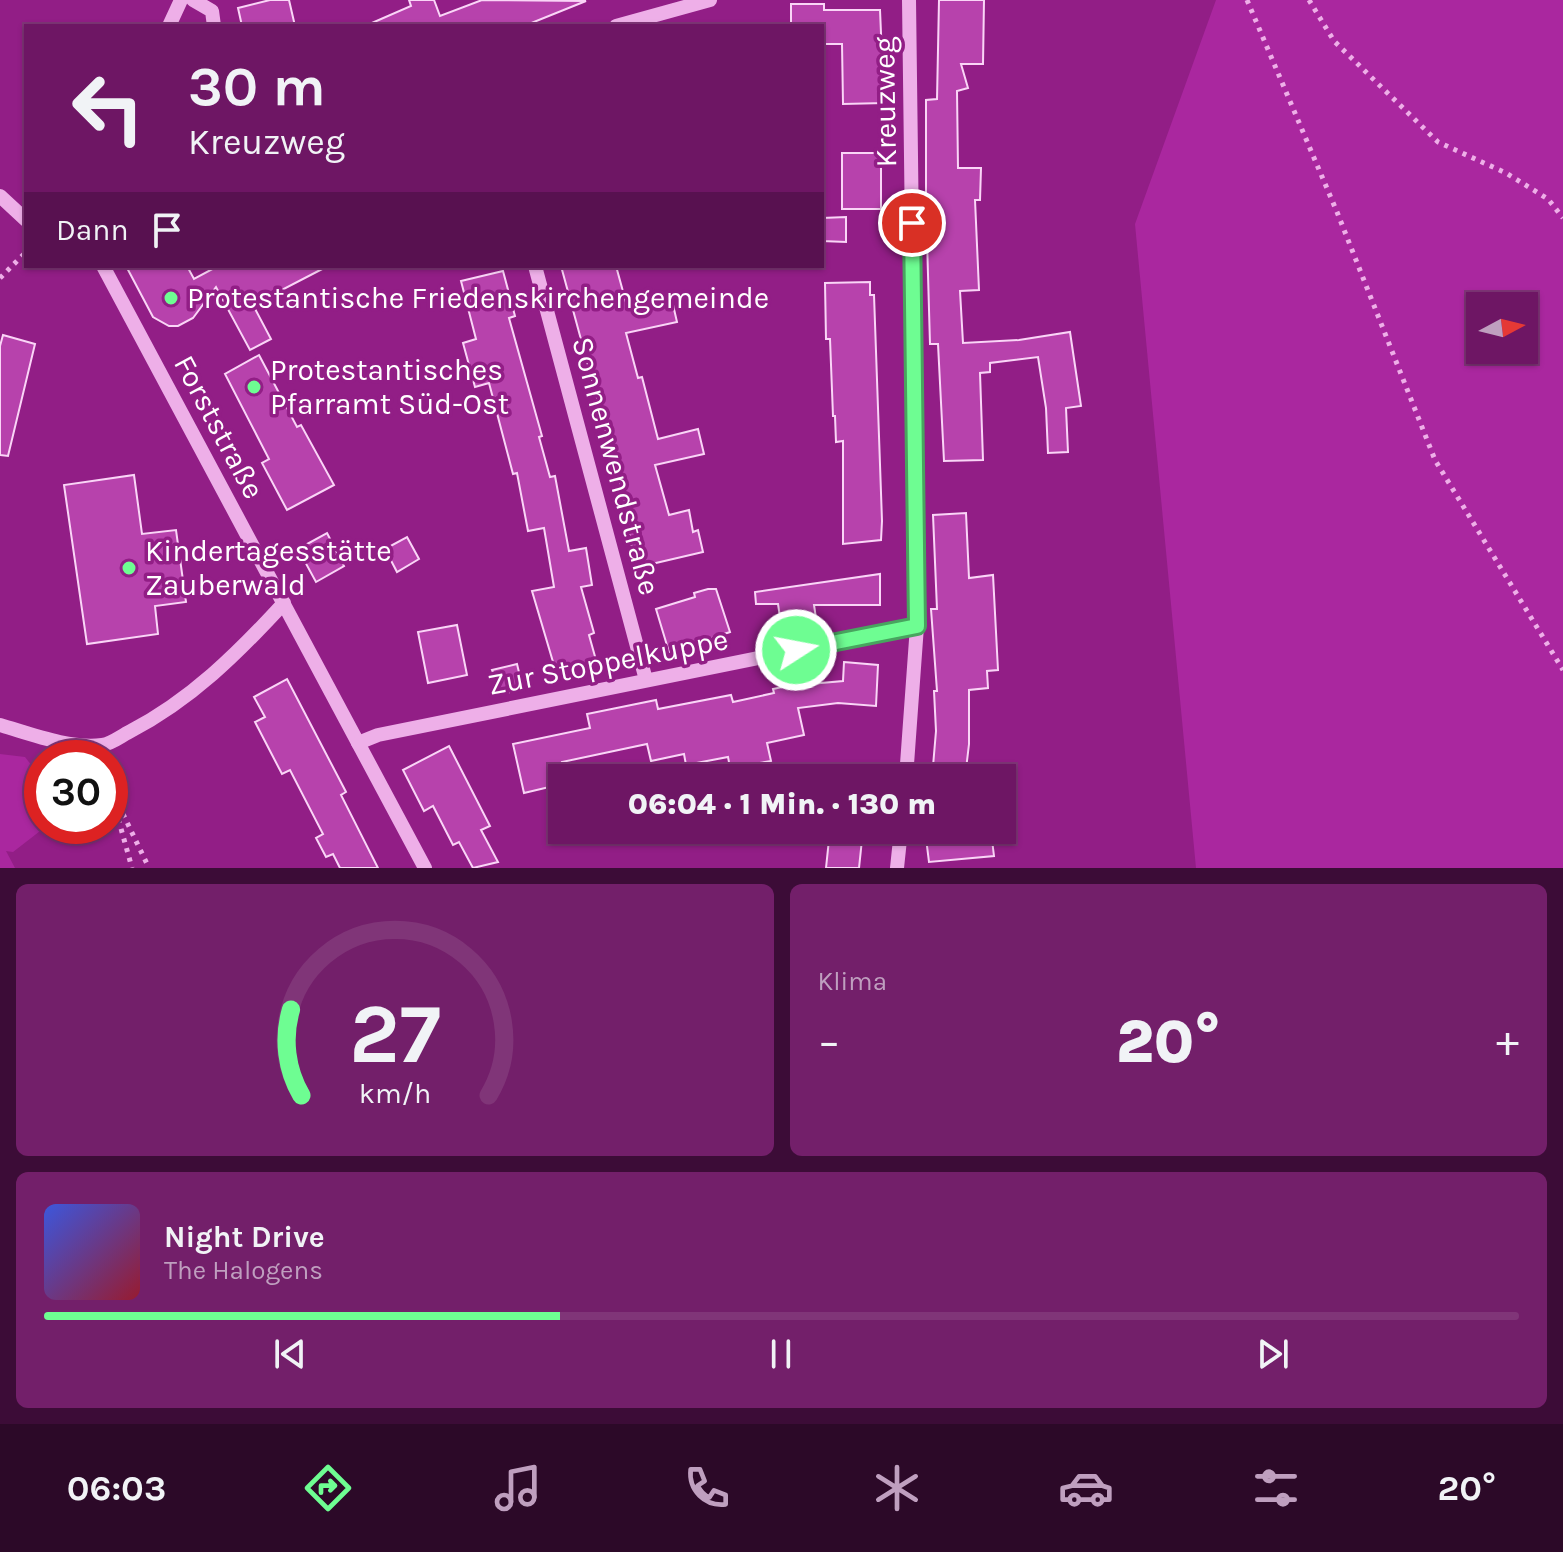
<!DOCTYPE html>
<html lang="de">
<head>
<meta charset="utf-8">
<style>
	:root { --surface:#6e1664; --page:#731f6a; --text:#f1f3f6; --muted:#bf9fbf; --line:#803578; --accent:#6efd92 }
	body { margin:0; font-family:Karla,sans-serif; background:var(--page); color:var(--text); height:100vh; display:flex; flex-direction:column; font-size:30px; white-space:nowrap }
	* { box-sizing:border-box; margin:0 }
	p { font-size:26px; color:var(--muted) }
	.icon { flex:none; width:44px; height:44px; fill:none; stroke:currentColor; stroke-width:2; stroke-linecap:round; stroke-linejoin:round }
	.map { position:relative; height:868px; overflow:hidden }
	.side { display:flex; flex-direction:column; gap:16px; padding:16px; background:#3c0c37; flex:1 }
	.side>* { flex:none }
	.banner { position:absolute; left:24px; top:24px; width:800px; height:244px; border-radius:0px; box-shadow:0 2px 6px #0004,0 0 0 2px var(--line); background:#6e1664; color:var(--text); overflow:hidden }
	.needle { width:52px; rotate:83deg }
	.controls { position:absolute; left:1466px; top:292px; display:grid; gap:16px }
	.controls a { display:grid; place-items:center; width:72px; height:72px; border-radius:0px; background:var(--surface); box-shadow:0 2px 6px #0004,0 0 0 2px var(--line); font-size:40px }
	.speed { position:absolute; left:24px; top:740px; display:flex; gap:16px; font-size:40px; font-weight:700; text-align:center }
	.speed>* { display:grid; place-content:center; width:104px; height:104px; border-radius:50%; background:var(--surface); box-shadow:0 2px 6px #0004,0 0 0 2px var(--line); line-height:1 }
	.speed .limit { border:12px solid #d22; background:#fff; color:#111 }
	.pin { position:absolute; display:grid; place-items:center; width:68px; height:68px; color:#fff; margin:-34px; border:4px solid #fff; border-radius:50%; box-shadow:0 2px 8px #0007 }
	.me { position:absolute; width:88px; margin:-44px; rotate:79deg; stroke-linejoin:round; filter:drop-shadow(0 0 6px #0008) }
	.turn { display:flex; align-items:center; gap:28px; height:168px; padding:0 32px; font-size:36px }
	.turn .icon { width:104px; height:104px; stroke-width:2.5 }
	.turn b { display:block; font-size:56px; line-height:68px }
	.then { display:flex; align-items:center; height:76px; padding:0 32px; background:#0003; gap:16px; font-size:30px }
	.big { font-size:60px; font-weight:800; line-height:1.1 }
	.side .card { flex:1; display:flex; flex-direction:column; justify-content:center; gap:12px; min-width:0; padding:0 28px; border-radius:12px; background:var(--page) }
	.side .dial { align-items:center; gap:0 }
	.dial svg { height:208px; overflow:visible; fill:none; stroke:var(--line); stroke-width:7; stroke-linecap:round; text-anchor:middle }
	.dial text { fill:var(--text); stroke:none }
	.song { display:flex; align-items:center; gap:24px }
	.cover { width:96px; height:96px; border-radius:12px; background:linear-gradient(135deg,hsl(230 70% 55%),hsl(350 70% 35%)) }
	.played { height:8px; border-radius:4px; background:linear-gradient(90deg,var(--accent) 35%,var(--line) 35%) }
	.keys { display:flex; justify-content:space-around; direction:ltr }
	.heat { display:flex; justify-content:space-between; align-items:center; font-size:44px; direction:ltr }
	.side .tiles { flex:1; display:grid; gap:16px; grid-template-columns:1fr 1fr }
	.card:last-child { grid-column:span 2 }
	.trip { position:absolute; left:548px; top:764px; width:468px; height:80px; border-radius:0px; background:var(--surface); box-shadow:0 2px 6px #0004,0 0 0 2px var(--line); font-weight:800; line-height:80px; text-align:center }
	.tab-bar { display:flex; height:128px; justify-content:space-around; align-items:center; background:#2c0928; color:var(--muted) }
	.tab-bar .icon { width:56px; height:56px }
	.tab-bar .active { color:var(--accent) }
	.tab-bar b { font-size:36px; color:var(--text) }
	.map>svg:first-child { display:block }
	.green { fill:#aa279f; fill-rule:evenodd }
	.building { fill:#b742ac; stroke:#fad5f7; stroke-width:2 }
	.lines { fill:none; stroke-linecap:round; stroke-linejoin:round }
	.path { stroke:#eeafe8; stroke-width:5; stroke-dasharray:4 6; stroke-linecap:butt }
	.minor { stroke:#eeafe8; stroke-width:14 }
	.route-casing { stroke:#48a45f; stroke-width:20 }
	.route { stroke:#6efd92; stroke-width:14 }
	.poi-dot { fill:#6efd92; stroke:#921e86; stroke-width:3 }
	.labels { text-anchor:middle; stroke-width:7; stroke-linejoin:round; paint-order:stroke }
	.street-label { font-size:30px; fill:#fff; stroke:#921e86 }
	.poi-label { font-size:30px; fill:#fff; stroke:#921e86; text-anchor:start }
</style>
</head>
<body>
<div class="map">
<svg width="1563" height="868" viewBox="0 0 1563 868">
	<rect width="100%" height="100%" fill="#921e86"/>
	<g class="green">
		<path d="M1216,0H1563V868H1196L1135,224ZM1480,306H1524V350H1480Z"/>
		<polygon points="0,754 25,757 42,779 42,826 44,828 13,852 6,851 15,868 0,868"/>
	</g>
	<g class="building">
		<polygon points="270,0 289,0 295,26 242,26 238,8"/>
		<polygon points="409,0 434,0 440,16 482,0 586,1 524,26 365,26 411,6"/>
		<polygon points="939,0 984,0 983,64 961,64 968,88 957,91 958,168 981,168 980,200 975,200 979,290 960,291 963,343 1019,340 1070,332 1081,406 1066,408 1068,452 1048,453 1046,408 1038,357 990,363 990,372 980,373 983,460 944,461 938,344 930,344 926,205 926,100 937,99"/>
		<polygon points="791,4 824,4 824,10 880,10 884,103 843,104 842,44 822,44 822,26 791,26"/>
		<rect x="842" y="153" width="39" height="56"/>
		<polygon points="846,217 846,242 822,241 822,218"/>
		<polygon points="126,266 187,266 194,279 218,266 328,266 253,305 271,339 250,350 216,287 193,318 178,326 169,326 153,317"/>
		<polygon points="561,266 616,266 627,306 671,296 677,322 626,333 638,378 642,377 658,439 698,429 704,454 655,465 669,515 689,510 693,532 698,530 703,552 643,566 639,550 633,552 627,524 631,523"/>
		<polygon points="503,271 515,316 509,318 542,436 539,437 550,477 555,476 569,551 586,548 592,585 581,587 594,633 589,635 596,660 556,672 532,591 554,587 544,528 528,531 517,473 513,474 489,383 475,387 463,343 476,339 461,281"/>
		<polygon points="870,282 870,295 874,295 882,521 881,540 843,544 843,441 836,442 835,416 833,416 830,339 826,339 825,283"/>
		<polygon points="3,335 35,344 8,456 0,455 0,346"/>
		<polygon points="259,355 297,427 301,425 334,485 287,510 262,463 269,459 225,374"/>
		<polygon points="134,475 142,534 176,530 186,602 155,606 158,634 87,644 64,485"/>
		<polygon points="966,513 969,578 993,575 998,670 987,671 988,688 969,690 969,744 965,778 932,778 936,731 934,691 937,691 931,609 937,609 933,515"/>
		<polygon points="327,533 344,566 316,582 298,549"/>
		<polygon points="407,537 419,559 397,572 385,549"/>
		<polygon points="880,574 880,605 814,605 817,625 782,630 778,604 756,604 755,592"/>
		<polygon points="708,589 716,589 730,632 669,652 656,609 695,597 694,593"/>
		<polygon points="457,625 467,675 428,683 418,632"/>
		<polygon points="844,662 878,665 876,706 838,703 798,708 804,735 767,743 771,761 753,764 756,778 732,778 728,757 686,765 684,754 651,761 647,744 562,762 565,778 562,778 562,784 524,793 513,744 590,728 587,714 656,700 658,709 731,695 733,702 774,693 773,689 787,686 843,681"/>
		<polygon points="517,664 523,689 502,694 492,670"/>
		<polygon points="287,679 346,792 341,795 378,868 340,868 333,854 326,857 316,838 323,834 290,770 282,774 255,722 265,717 254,697"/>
		<polygon points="449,746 490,826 481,830 498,862 473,868 459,842 453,845 433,806 424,811 403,770"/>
		<polygon points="830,830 863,830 859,868 826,868"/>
		<polygon points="925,830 957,830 957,835 991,832 994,856 929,862"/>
	</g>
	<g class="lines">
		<g class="path">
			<polyline points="1247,0 1337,212 1435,460 1563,670"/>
			<polyline points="1309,0 1334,41 1438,142 1506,173 1548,199 1563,218"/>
			<polyline points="0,278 26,252"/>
			<polyline points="110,787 149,868"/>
			<polyline points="113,800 132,868"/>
		</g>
		<g class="minor">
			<polyline points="193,0 212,11 214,26"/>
			<polyline points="169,26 181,0"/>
			<polyline points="616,26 710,0"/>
			<polyline points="0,196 26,220"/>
			<polyline points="103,266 425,868"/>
			<polyline points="535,266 646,680"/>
			<path d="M0,725C31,734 69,749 102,745C111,744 121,736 129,732C191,700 238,653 284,603"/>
			<polyline points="358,743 378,735 917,626"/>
			<polyline points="906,778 917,626 909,0"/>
			<polyline points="897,868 901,830"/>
		</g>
	</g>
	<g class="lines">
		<defs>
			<polyline id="route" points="796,650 917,626 912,223"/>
		</defs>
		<use href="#route" class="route-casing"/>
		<use href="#route" class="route"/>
	</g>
	<g class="poi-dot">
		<circle cx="171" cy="298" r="8"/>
		<circle cx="254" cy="387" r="8"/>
		<circle cx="129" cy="568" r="8"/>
	</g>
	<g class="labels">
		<g class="street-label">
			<text transform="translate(885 102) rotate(-91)" y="10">Kreuzweg</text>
			<text transform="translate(219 427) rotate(62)" y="10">Forststraße</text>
			<text transform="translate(616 466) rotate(75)" y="10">Sonnenwendstraße</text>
			<text transform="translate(608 662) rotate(-11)" y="10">Zur Stoppelkuppe</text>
		</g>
		<g class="poi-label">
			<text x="187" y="308">Protestantische Friedenskirchengemeinde</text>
			<text x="270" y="380">Protestantisches<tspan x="270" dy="34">Pfarramt Süd-Ost</tspan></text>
			<text x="145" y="561">Kindertagesstätte<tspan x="145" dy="34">Zauberwald</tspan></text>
		</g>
	</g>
</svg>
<div class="controls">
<a><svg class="needle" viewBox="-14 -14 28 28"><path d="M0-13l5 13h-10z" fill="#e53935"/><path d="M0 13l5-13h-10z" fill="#bf9fbf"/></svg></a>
</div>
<div class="speed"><div class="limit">30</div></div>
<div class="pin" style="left:912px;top:223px;background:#d93025"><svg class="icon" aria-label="arrive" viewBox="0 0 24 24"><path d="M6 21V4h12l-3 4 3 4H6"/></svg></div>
<svg class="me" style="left:796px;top:650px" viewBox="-20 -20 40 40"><circle r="17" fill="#6efd92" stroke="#fff" stroke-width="3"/><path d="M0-11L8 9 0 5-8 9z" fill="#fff"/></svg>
<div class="trip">06:04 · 1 Min. · 130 m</div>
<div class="banner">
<div class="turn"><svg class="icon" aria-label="left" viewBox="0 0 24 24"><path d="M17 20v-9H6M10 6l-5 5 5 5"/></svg><div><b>30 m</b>Kreuzweg</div></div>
<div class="then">Dann<svg class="icon" aria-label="arrive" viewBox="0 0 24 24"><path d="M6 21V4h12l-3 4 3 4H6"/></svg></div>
</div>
</div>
<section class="side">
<div class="tiles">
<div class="card dial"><svg viewBox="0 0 100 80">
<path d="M14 69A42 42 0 1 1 86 69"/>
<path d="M14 69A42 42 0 0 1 10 36" stroke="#6efd92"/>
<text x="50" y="56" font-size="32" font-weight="700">27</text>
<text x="50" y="72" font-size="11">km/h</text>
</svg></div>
<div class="card"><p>Klima</p>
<div class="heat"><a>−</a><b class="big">20°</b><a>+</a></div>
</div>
<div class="card">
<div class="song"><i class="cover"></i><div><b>Night Drive</b><p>The Halogens</p></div></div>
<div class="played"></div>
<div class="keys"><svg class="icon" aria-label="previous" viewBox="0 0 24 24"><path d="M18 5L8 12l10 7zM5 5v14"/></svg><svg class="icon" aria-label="pause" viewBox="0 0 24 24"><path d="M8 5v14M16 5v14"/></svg><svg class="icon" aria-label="next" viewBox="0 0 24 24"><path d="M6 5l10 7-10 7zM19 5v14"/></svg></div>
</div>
</div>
</section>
<nav class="tab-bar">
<b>06:03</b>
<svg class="icon active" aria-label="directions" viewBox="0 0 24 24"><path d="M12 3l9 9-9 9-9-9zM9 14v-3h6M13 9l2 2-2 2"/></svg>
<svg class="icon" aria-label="music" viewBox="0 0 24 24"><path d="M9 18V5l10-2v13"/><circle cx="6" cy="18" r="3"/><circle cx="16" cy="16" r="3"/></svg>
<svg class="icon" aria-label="phone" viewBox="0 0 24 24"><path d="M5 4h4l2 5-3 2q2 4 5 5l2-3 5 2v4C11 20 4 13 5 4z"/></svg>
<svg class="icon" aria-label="climate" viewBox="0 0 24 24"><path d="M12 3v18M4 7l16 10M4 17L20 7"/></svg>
<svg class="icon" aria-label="car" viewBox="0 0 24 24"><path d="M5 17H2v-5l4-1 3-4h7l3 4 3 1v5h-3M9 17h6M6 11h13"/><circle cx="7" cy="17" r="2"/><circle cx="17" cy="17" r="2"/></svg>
<svg class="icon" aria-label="filters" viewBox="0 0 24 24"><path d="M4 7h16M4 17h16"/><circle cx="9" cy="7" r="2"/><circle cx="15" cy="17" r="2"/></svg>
<b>20°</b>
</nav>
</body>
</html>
